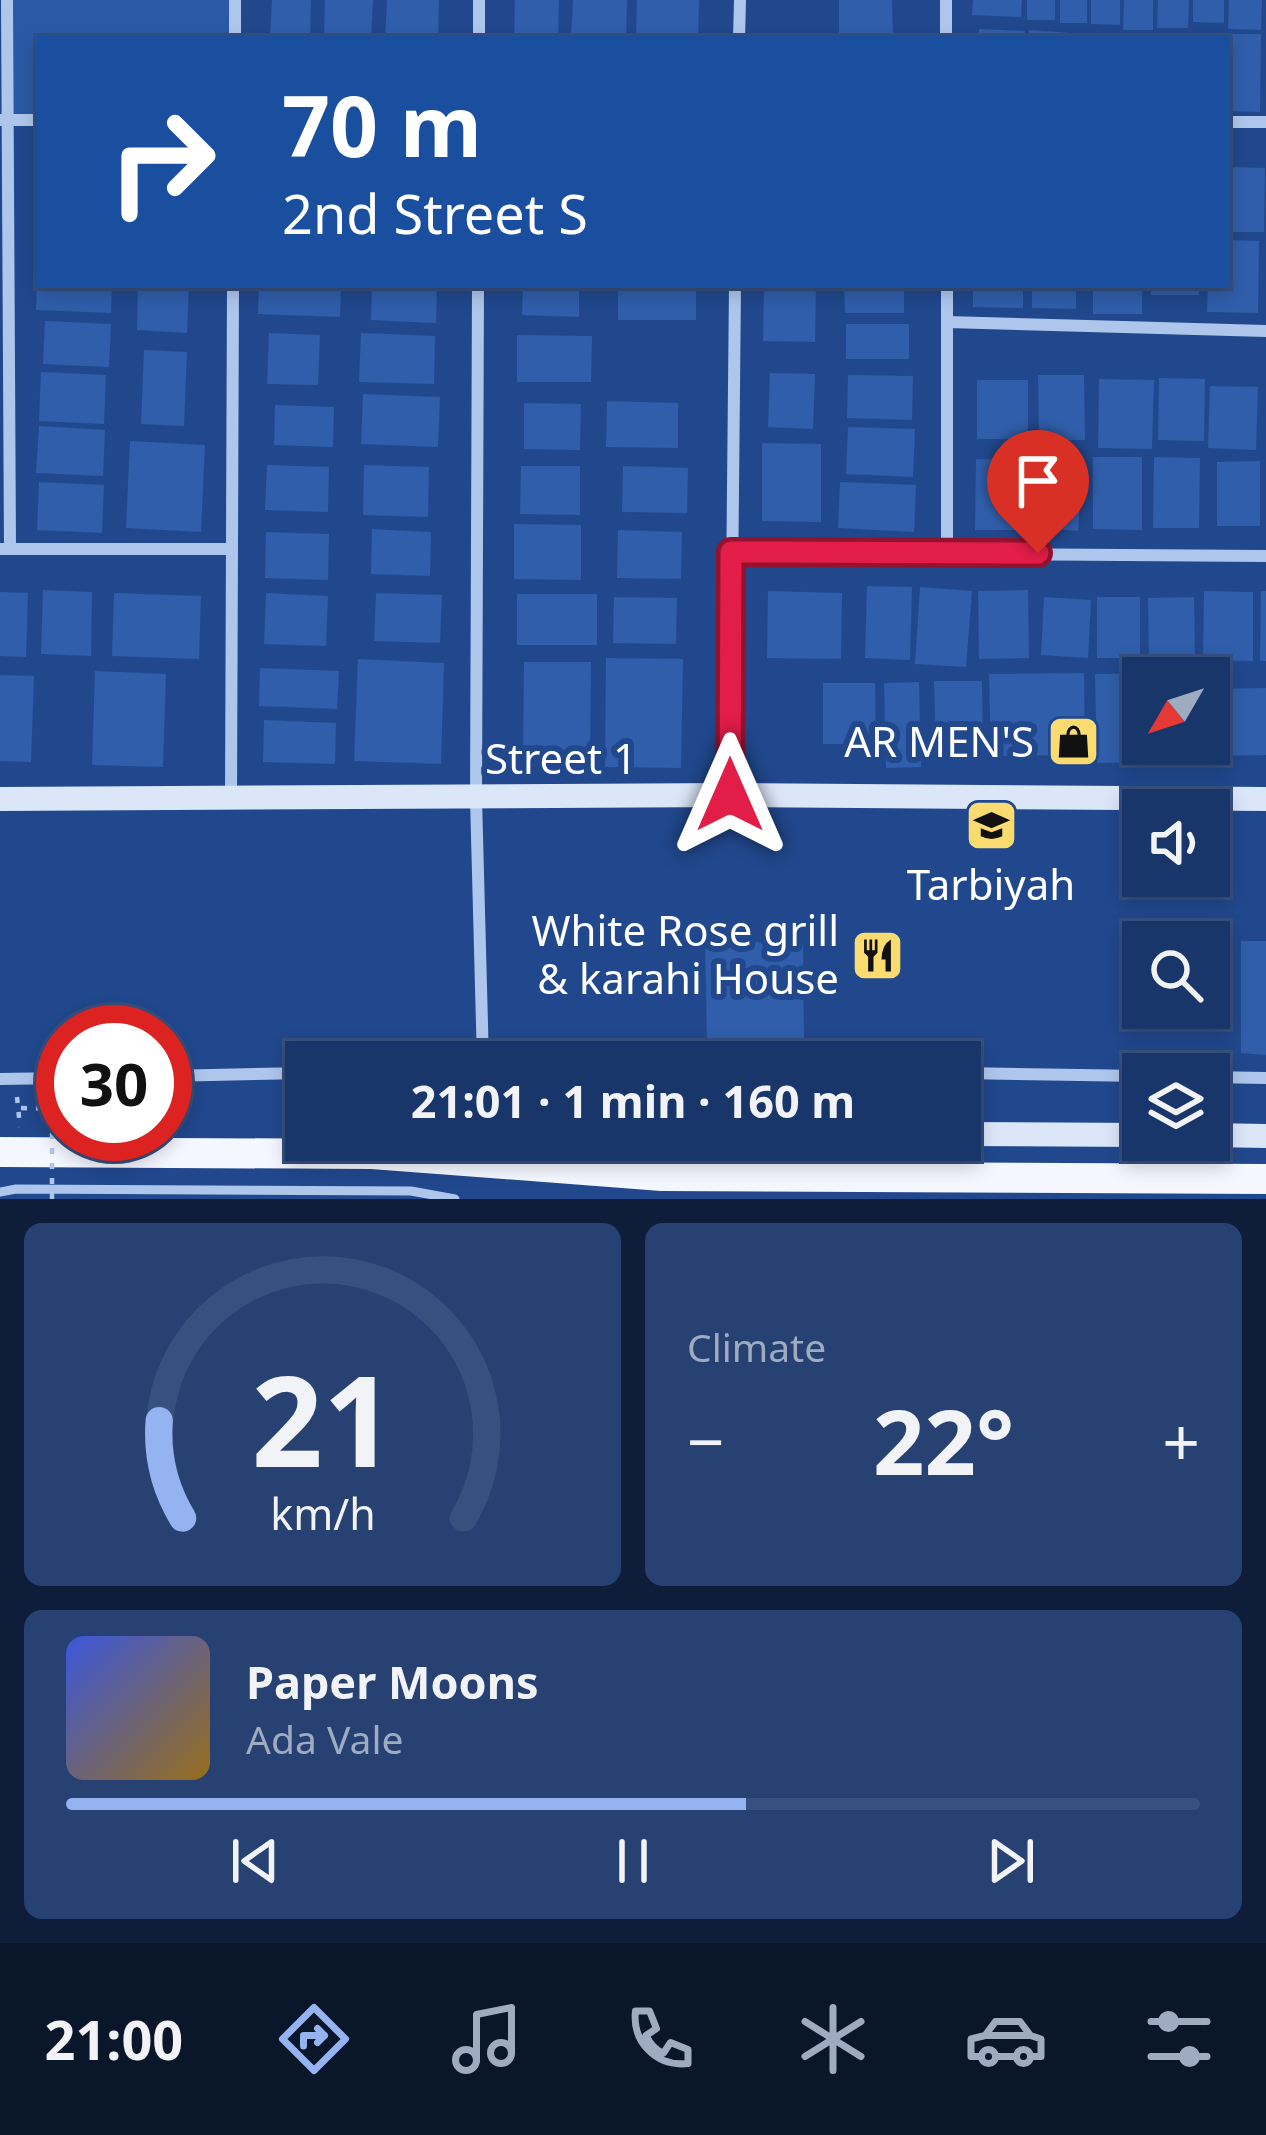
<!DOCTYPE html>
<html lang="en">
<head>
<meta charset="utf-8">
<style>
	:root { --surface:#19366a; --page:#264172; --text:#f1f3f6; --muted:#9fabc1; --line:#37507e; --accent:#95b2f1 }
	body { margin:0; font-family:"Noto Sans",sans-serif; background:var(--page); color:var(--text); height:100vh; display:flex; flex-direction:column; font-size:45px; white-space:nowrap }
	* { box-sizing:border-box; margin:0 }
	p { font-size:39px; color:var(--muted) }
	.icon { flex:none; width:66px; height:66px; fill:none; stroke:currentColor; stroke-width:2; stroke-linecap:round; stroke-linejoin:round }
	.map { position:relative; height:1199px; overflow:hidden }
	.side { display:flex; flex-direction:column; gap:24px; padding:24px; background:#0e1e3a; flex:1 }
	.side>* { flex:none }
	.hud { position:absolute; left:36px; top:36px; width:1194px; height:252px; border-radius:0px; box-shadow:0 6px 18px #0003,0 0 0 3px var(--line); background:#1a4fa0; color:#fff; overflow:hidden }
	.needle { width:78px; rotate:231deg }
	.controls { position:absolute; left:1122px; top:657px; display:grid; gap:24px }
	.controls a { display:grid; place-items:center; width:108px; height:108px; border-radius:0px; background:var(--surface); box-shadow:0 6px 18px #0003,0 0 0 3px var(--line); font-size:60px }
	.speed { position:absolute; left:36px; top:1005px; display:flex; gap:24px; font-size:60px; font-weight:700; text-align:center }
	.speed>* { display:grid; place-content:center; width:156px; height:156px; border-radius:50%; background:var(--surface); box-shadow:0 6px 18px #0003,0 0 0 3px var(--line); line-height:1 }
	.speed .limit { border:18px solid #d22; background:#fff; color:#111 }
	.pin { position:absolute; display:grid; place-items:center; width:102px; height:102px; color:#fff; margin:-123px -51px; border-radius:50% 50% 50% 0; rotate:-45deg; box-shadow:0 0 12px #0007 }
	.pin .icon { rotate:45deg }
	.me { position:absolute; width:132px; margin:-66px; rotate:0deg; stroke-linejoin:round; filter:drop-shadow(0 0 9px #0008) }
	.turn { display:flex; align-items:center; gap:42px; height:252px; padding:0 48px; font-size:54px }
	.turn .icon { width:156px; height:156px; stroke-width:2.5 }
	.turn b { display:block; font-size:84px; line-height:102px }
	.big { font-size:90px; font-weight:700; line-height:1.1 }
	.side .widget { flex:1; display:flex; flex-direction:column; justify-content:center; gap:18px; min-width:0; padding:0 42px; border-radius:18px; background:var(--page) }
	.side .dial { align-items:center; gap:0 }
	.dial svg { height:312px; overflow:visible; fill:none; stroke:var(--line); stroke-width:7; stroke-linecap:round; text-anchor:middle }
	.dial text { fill:var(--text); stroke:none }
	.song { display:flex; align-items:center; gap:36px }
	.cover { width:144px; height:144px; border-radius:18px; background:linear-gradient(135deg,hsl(230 70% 55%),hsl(40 70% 35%)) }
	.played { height:12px; border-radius:6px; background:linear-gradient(90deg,var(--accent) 60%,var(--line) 60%) }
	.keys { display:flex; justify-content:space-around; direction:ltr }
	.heat { display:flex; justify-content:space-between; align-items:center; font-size:66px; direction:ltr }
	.side .tiles { flex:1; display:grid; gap:24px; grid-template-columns:1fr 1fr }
	.widget:last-child { grid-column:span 2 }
	.trip { position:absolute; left:285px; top:1041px; width:696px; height:120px; border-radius:0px; background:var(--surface); box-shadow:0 6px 18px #0003,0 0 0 3px var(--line); font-weight:700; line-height:120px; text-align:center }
	.menu { display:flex; height:192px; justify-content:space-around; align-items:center; background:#0a162a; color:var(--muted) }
	.menu .icon { width:84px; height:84px }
	.menu .on { color:var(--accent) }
	.menu b { font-size:54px; color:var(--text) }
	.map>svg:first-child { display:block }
	.green { fill:#2a59a5 }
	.building { fill:#305eaa }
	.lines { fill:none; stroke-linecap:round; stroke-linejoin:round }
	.path { stroke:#afc6ec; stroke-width:4.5; stroke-dasharray:6 9; stroke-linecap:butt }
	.lane { stroke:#afc6ec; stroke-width:9 }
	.street { stroke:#afc6ec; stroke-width:12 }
	.secondary { stroke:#dbe6f9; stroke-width:24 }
	.primary { stroke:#f4f7ff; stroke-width:30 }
	.path-bridge { stroke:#afc6ec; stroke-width:4.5; stroke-dasharray:6 9; stroke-linecap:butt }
	.route-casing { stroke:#92132f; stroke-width:30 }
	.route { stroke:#e11d48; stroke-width:21 }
	.labels { text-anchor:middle; stroke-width:12; stroke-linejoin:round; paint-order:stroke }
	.poi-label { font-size:42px; fill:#fff; stroke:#21488d; text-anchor:end }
	.street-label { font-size:42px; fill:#fff; stroke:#21488d }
</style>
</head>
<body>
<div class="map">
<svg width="1266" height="1199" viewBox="0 0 1266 1199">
	<rect width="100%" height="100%" fill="#21488d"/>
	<polygon class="green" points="7,0 235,0 235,39 39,39 39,120 8,120"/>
	<g class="building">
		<polygon points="272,0 311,0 310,39 270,39"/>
		<polygon points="325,0 373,0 371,39 324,39"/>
		<polygon points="387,0 439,0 438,39 385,39"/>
		<polygon points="515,0 559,0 558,39 514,39"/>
		<polygon points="573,0 627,0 626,39 571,39"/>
		<polygon points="637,0 699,0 698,39 636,39"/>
		<polygon points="839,0 892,0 893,39 839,39"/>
		<polygon points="973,0 1022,0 1021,17 972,15"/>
		<rect x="1027" y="0" width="28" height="20"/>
		<rect x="1060" y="0" width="27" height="23"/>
		<polygon points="1091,0 1120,0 1120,25 1091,24"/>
		<polygon points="1124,0 1153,0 1153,30 1123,30"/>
		<polygon points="1158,0 1189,0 1188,28 1157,28"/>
		<polygon points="1193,0 1224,0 1224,23 1193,22"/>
		<polygon points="1229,0 1262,0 1261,30 1228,29"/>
		<polygon points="979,29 1025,31 1024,39 979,39"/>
		<polygon points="1029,30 1085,34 1085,39 1029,39"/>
		<polygon points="1090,33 1125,35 1125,39 1090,39"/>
		<polygon points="1226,34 1261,34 1260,112 1227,111"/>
		<polygon points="1230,167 1265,168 1264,232 1229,232"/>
		<polygon points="1227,240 1259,241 1258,313 1207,312 1208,285 1227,285"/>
		<polygon points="37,285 112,285 111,313 36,310"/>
		<polygon points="138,285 189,285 187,333 137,330"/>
		<polygon points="259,285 341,285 340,317 258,314"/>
		<polygon points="372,285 437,285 436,323 371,320"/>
		<polygon points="523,285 579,285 579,317 522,315"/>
		<rect x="618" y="285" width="78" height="35"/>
		<polygon points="764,285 816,285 815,342 763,341"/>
		<polygon points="844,285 904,285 904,313 845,313"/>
		<polygon points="973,285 1023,285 1023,308 973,307"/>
		<polygon points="1032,285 1076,285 1076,309 1032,308"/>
		<rect x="1093" y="285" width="49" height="29"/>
		<rect x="1151" y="285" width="48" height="10"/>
		<polygon points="45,321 111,324 109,367 43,364"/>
		<rect x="846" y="324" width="63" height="35"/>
		<polygon points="269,333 320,335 318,385 267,384"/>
		<polygon points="361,333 435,336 434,384 359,382"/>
		<polygon points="517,335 592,336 591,382 517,382"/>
		<polygon points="144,350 187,352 184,426 141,424"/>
		<polygon points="41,372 106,375 104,424 39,421"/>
		<polygon points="770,373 815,374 813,429 768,427"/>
		<polygon points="848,375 913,376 912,420 847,418"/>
		<polygon points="1038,375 1084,375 1085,440 1039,440"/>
		<polygon points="1159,378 1205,379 1204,441 1158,440"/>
		<polygon points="1099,379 1154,380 1152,449 1098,448"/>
		<rect x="977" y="380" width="51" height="59"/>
		<polygon points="1210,386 1258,387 1256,450 1208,448"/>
		<polygon points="363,394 440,397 438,447 361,444"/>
		<polygon points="607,401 678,403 678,448 606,447"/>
		<polygon points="524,403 581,404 580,450 524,449"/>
		<polygon points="275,405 334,407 333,447 274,445"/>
		<polygon points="39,426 105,430 103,476 36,473"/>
		<polygon points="848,427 915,429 913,477 846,474"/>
		<polygon points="130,441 205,445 201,532 126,528"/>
		<polygon points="762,443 821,444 821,522 762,521"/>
		<polygon points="1035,454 1083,457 1078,531 1030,527"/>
		<polygon points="1093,457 1142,457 1142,530 1093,529"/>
		<polygon points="1154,457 1200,458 1199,528 1153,528"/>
		<polygon points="976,459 1026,460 1025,530 975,530"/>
		<polygon points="1260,461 1260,526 1217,526 1217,462"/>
		<polygon points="267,465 329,467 328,512 265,510"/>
		<polygon points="364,465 429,467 428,517 363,515"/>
		<polygon points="521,466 580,466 580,515 520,514"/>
		<polygon points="623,466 688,468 687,513 622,512"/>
		<polygon points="39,482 104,485 102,533 37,530"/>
		<polygon points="840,482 916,485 914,532 838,528"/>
		<polygon points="514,524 581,525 581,580 514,579"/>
		<polygon points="372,529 431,532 430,576 371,574"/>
		<polygon points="618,530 682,532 681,579 617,578"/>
		<polygon points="266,532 329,534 328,580 265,578"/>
		<polygon points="867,586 912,587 910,660 865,658"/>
		<polygon points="920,587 972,591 966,667 915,664"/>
		<polygon points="43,590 92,592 91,656 41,654"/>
		<polygon points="1028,590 1029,658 979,659 978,591"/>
		<polygon points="768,591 842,593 841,659 767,658"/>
		<polygon points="1204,591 1253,592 1253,661 1203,660"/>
		<polygon points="1261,591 1266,591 1266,661 1260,661"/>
		<polygon points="0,592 28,593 26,657 0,656"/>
		<polygon points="114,593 201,596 199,659 112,656"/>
		<polygon points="266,593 328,596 326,646 264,644"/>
		<polygon points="376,593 442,595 440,643 374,641"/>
		<rect x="517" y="594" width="80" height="51"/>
		<polygon points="614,597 677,598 676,644 613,643"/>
		<polygon points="1044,597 1091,600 1088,658 1041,655"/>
		<rect x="1097" y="597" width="43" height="61"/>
		<polygon points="1194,597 1195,660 1149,661 1148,598"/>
		<polygon points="606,658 683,659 681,768 605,767"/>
		<polygon points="358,659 444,663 441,764 354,761"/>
		<polygon points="524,662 591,662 590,756 523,756"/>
		<polygon points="260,668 339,671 337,709 259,706"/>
		<polygon points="95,671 166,674 163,767 92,765"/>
		<polygon points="1084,673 1085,755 991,756 989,674"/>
		<polygon points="1158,673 1158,678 1143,678 1143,744 1159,744 1159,762 1097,763 1095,674"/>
		<polygon points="0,675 34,676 31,762 0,761"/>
		<polygon points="934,681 982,681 983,757 936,757"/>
		<polygon points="919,682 921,767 886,768 884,683"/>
		<polygon points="823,683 875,683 876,744 823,744"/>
		<polygon points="1266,688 1266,755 1210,756 1209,689"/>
		<polygon points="264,720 336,723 335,764 263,762"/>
		<polygon points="705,940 803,944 804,1041 707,1045"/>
		<polygon points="1241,941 1266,941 1266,1055 1241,1053"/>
	</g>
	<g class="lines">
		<g class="path">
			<polyline points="17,1097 20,1127"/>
			<polyline points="21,1108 63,1109"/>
		</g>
		<polyline class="lane" points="0,1192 16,1189 411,1191 455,1199"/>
		<g class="street">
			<polyline points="7,0 10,549"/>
			<polyline points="946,0 946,39"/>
			<polyline points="235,39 235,0"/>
			<polyline points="479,39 479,0"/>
			<polyline points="739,39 740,0"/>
			<polyline points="1,120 39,120"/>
			<polyline points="1227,122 1266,122"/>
			<polyline points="478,285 476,798 483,1062"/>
			<polyline points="947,285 947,551"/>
			<polyline points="947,322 1266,331"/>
			<polyline points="0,549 232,549"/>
			<polyline points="732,552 1266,556"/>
			<polyline points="730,795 735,285"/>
			<polyline points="231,798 233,285"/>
			<polyline points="960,1073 1143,1076"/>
			<polyline points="165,1076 306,1073"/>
			<polyline points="1209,1077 1266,1078"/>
			<polyline points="0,1079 63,1078"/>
		</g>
		<g class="secondary">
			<polyline points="0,799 730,795 1266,799"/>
			<polyline points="960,1134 1143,1135"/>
			<polyline points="1209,1135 1266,1136"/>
			<polyline points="441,1149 562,1140"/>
		</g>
		<polyline class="primary" points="0,1152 372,1154 662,1176 1266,1179"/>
		<polyline class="path-bridge" points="52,1199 52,1109"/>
	</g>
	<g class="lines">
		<defs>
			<polyline id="route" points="730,795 731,552 1038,553"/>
		</defs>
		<use href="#route" class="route-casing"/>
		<use href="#route" class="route"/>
	</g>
	<defs>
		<symbol id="shop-square" viewBox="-11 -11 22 22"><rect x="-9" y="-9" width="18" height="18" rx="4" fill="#f9db70" stroke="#21488d"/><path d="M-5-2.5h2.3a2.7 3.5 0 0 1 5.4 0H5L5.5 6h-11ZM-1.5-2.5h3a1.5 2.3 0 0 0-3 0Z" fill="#111"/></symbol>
		<symbol id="school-square" viewBox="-11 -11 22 22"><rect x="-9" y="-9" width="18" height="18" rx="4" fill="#f9db70" stroke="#21488d"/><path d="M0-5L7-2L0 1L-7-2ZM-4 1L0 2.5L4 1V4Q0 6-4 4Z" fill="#111"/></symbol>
		<symbol id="restaurant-square" viewBox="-11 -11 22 22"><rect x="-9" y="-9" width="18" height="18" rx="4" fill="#f9db70" stroke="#21488d"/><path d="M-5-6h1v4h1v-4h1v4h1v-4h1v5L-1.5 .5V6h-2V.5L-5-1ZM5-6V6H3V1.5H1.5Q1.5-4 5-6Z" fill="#111"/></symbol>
	</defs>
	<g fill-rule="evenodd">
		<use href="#shop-square" x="1044" y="712" width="59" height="59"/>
		<use href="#school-square" x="962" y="796" width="59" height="59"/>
		<use href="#restaurant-square" x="848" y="926" width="59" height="59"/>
	</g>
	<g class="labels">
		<g class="poi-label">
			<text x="1034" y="757">AR MEN'S</text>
			<text x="991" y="900" text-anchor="middle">Tarbiyah</text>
			<text x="839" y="946">White Rose grill<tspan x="839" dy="48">&amp; karahi House</tspan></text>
		</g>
		<g class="street-label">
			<text x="561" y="774">Street 1</text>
		</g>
	</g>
</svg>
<div class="controls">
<a><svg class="needle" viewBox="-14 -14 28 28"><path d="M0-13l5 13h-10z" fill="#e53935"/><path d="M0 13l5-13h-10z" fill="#9fabc1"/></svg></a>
<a><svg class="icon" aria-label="sound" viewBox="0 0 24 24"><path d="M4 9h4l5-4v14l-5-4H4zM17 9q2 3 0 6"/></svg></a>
<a><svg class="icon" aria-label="search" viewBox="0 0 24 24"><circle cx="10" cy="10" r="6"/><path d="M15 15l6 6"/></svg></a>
<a><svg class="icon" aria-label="layers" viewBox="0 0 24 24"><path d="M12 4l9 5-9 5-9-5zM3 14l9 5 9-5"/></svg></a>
</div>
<div class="speed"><div class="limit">30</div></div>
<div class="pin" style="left:1038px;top:553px;background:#d93025"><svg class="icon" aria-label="arrive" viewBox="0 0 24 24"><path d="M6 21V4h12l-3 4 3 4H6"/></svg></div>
<svg class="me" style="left:730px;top:795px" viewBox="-20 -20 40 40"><path d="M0-17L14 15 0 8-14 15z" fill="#e11d48" stroke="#fff" stroke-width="4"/></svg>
<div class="trip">21:01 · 1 min · 160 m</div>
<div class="hud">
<div class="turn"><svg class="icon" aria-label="right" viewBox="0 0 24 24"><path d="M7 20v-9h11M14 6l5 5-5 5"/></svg><div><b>70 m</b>2nd Street S</div></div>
</div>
</div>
<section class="side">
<div class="tiles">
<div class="widget dial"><svg viewBox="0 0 100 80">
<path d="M14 69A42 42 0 1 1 86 69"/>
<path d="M14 69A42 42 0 0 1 8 44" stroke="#95b2f1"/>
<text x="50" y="56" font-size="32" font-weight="700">21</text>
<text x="50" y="72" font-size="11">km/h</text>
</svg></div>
<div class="widget"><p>Climate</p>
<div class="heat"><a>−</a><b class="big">22°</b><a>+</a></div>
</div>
<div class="widget">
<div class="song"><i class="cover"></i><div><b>Paper Moons</b><p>Ada Vale</p></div></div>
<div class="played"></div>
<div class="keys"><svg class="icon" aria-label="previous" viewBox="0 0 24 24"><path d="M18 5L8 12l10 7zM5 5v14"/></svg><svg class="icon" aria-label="pause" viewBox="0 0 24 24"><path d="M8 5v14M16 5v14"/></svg><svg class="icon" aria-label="next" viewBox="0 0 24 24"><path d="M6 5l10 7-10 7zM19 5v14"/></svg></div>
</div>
</div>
</section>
<nav class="menu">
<b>21:00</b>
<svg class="icon on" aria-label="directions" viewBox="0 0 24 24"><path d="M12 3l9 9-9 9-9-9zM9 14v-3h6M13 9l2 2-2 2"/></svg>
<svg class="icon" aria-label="music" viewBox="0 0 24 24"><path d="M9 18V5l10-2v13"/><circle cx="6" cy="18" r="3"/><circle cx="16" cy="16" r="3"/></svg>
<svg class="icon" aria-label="phone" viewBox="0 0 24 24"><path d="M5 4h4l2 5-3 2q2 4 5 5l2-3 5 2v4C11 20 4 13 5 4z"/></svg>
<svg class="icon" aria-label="climate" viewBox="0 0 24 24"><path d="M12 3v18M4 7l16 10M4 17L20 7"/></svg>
<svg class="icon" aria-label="car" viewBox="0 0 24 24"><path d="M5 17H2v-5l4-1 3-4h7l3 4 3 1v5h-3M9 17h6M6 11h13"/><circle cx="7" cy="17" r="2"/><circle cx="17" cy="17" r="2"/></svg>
<svg class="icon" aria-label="filters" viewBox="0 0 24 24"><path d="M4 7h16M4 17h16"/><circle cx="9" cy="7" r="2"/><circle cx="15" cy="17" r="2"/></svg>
</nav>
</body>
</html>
